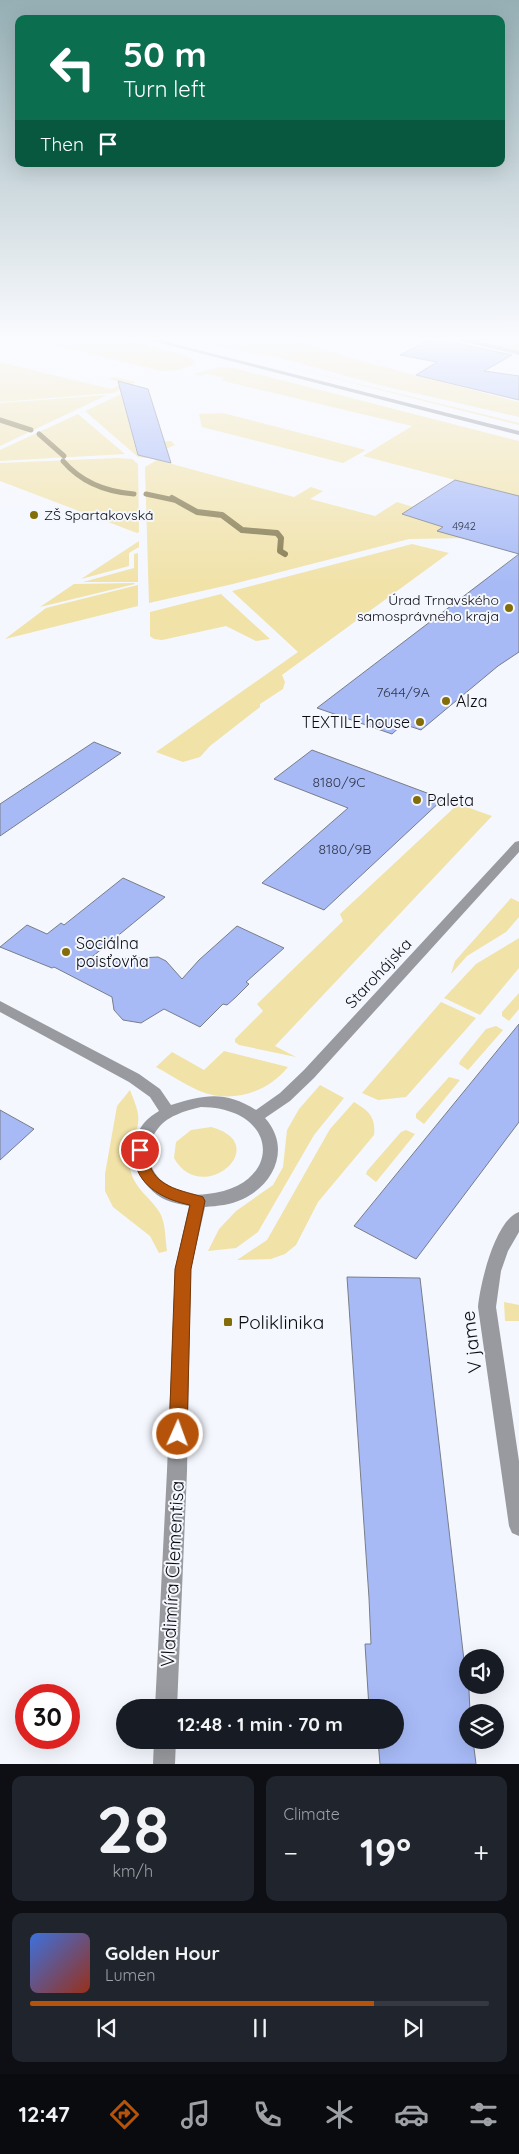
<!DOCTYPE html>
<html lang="en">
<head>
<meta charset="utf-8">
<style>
	:root { --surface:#171b24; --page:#20242c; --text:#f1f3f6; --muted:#9ea1a6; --line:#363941; --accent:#b45309 }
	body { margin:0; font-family:Quicksand,sans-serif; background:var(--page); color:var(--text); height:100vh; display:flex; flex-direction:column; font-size:19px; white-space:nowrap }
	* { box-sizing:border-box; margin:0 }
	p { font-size:16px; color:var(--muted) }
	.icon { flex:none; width:28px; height:28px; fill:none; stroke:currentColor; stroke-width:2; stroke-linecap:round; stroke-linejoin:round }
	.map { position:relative; height:1764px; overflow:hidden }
	.panel { display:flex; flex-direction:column; gap:12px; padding:12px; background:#0d0f14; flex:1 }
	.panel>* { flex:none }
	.banner { position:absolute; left:15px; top:15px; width:490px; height:152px; border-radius:10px; box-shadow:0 5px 20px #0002; background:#0b6e4f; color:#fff; overflow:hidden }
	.tools { position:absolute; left:459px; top:1649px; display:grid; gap:10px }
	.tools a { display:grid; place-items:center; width:45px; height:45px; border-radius:50%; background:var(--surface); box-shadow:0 5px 20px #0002; font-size:25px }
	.speed { position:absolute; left:15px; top:1684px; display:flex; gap:10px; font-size:25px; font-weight:700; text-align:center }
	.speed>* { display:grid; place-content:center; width:65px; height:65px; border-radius:50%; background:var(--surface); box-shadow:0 5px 20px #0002; line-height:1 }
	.speed .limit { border:8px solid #d22; background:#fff; color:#111 }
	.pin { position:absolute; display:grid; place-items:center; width:42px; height:42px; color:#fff; margin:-21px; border:2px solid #fff; border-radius:50%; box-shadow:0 1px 5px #0007 }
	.me { position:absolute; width:55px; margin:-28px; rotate:2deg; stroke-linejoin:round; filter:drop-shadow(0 0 4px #0008) }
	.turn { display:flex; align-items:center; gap:18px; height:105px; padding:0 25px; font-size:22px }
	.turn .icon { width:65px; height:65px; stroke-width:2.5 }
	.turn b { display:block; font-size:35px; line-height:42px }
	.then { display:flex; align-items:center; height:48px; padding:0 25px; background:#0003; gap:10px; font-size:19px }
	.big { font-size:38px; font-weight:700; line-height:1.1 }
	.panel .widget { flex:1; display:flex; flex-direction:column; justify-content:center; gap:8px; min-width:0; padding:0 18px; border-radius:10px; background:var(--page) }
	.panel .dial { align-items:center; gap:0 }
	.dial b { font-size:65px; line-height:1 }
	.song { display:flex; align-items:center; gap:15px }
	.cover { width:60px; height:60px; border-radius:8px; background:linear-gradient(135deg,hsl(220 70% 55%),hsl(10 70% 35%)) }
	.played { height:5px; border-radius:2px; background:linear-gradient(90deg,var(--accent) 75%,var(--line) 75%) }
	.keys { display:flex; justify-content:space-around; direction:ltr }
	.heat { display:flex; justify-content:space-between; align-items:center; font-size:28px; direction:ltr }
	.panel .tiles { flex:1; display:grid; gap:12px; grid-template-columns:1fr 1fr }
	.widget:last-child { grid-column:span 2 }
	.trip { position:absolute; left:116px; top:1699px; width:288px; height:50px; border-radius:25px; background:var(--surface); box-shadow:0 5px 20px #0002; font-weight:700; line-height:50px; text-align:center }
	.tabs { display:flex; height:80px; justify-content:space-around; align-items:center; background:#090b0e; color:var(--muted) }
	.tabs .icon { width:35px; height:35px }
	.tabs .selected { color:var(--accent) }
	.tabs b { font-size:22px; color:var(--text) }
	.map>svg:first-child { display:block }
	.green { fill:#f1e2a8 }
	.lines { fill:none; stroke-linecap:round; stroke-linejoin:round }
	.stream-far1 { stroke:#84784b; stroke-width:5 }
	.stream { stroke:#84784b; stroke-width:6 }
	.building { fill:#a7baf6; stroke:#797d88 }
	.minor { fill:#989a9f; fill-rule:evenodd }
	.route { fill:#b45309; stroke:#753606 }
	.poi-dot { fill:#826d09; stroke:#f4f7fe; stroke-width:2 }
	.labels { text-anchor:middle; stroke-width:4; stroke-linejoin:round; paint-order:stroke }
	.far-number-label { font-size:11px; fill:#313749 }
	.far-poi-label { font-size:14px; fill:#0a0b0f; stroke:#f4f7fe; text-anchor:start }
	.number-label { font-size:14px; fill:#313749 }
	.poi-label { font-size:16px; fill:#0a0b0f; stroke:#f4f7fe; text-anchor:start }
	.street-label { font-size:16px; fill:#0a0b0f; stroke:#f4f7fe }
	.near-poi-label { font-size:19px; fill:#0a0b0f; stroke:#f4f7fe; text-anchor:start }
	.near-street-label { font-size:19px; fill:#0a0b0f; stroke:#f4f7fe }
</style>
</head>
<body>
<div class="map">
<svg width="519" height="1764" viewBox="0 0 519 1764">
	<rect width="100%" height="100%" fill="#f4f7fe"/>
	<g class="green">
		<polygon points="21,337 115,337 185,355 195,361 194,364 179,370 161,371"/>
		<polygon points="183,337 275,337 301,341 350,358 519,402 519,417 380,385 276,357 234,350"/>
		<polygon points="448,337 519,338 519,353 455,338"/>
		<polygon points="233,353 519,423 519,425"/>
		<polygon points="0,362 111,389 124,383 108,379 113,377 136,382 113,393 0,402"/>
		<polygon points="220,367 234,368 519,441 519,503 513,495 363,456 412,426 220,380 224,378 206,374 201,376 194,374"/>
		<polygon points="121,394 136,450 161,449 159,442 171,441 175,445 145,458 138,457 85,411"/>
		<polygon points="107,395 0,446 0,403"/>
		<polygon points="223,413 366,450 343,463 202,427 199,414"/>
		<polygon points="78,414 125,454 0,461 0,450"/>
		<polygon points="117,458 132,459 138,464 139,532 137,533 0,481 0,463"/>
		<polygon points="157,460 294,497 311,487 323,491 310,499 375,516 397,502 413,507 403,513 476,536 469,538 409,539 233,584 149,603 145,467"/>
		<polygon points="139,541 139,547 129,553 129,566 81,579"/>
		<polygon points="412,544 449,553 282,675 285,682 283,689 260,704 260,707 210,746 200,757 183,762 156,752 298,652 232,591"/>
		<polygon points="138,553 138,582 83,582 134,568 134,554"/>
		<polygon points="74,584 134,583 135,584 40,607"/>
		<polygon points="138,585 138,606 5,639 46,608"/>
		<polygon points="221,594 270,639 256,641 226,626 162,640 154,639 150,636 150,612"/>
		<polygon points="458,804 492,816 275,1046 296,1057 239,1045 235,1042 235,1039 263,1011 257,1004 343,921 340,914"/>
		<polygon points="511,898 519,902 519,917 506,932 467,956 451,974 455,961"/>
		<polygon points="519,938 519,968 480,1015 444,998 476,964"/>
		<polygon points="519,993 519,1009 509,1021 502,1016 502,1012"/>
		<polygon points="441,1002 476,1018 406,1097 378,1100 362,1093"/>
		<polygon points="496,1026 503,1030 468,1070 459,1064 460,1061 486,1029"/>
		<path d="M224,1051L288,1067C272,1087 246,1099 219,1096C197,1094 175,1077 156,1067L172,1052L204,1070Z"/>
		<polygon points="449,1077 460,1080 424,1124 416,1118 416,1114"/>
		<polygon points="320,1085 344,1098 314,1135 258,1232 236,1248 208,1251 219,1229 236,1211 273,1185 283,1167 287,1130 299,1109"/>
		<path d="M130,1090C134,1101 140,1112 138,1124C134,1143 125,1151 131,1172C135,1189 152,1199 160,1213C166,1224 165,1239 167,1251L159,1253L150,1236L113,1207L105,1191V1174L117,1106Z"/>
		<path d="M354,1102C369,1111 376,1117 374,1135L318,1202L296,1245L285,1254L271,1259L237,1260L267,1240L330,1129Z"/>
		<path d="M211,1127C275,1144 202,1208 174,1158L176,1142L191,1130Z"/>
		<polygon points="406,1130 415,1134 376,1182 366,1174 367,1171 401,1132"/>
		<polygon points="504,1302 519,1305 519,1321 505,1321"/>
	</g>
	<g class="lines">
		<g class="stream-far1">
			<polyline points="0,420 31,430"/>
			<polyline points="39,434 64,456"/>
			<path d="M63,461C81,482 107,492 134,494"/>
			<polyline points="146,494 174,500"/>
		</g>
		<polyline class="stream" points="172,498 197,512 222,515 242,530 277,533 281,538 280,551 285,554"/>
	</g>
	<g class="building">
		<polygon points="432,338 512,355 484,371 519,376 519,400 416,375 437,362 400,355"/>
		<polygon points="118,381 148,389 171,463 138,455"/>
		<polygon points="455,480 519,496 519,554 437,531 443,527 402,514"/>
		<polygon points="519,554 519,652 498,666 421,730 403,724 392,734 317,708"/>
		<polygon points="94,742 121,753 0,836 0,804"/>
		<polygon points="312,750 443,799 324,910 262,883 348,808 274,779"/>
		<polygon points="123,878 165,897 87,961 158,957 166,961 182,979 199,960 237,926 284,948 246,982 249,984 236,997 227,1005 223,1004 200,1027 164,1009 141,1023 123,1020 114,1010 112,997 54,967 52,968 0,947 27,925 47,934 61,923 64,925"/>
		<polygon points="519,1024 519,1122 416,1259 354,1226"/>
		<polygon points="0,1110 34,1129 0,1160"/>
		<polygon points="347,1277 420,1278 465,1669 468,1669 470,1712 468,1712 468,1740 473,1740 476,1764 380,1764 378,1740 395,1740 395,1708 369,1708 365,1644 371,1644 369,1598"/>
	</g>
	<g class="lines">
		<g class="minor">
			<polygon points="137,337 147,337 519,431 519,435"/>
			<polygon points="445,337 456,337 519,351 519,355"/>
			<polygon points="508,337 519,337 519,340 509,338"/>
			<path d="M519,841V852L314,1078L290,1101L265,1118C291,1147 275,1184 243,1199C230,1205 218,1206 205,1207L191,1269L187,1471L177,1708H155L167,1471L175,1269L189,1206C181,1204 173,1203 166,1200C138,1187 123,1149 144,1123C148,1118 154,1114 159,1111L150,1097L129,1082L0,1012V1001L139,1074L160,1089L171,1105C203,1095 225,1090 256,1110L280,1093L304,1070L515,842ZM201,1107C282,1108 283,1187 207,1194C194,1196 181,1194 170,1186C167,1184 161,1181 158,1177C140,1156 151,1125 176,1115C184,1111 193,1109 201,1107Z"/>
			<path d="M519,1212V1232L508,1251L501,1271L496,1307L519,1461V1536L512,1533L509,1526L478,1307C480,1284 495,1220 519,1212Z"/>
			<polygon points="154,1740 176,1740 175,1764 153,1764"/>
		</g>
	</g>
	<linearGradient id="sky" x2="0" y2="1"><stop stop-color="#95afb4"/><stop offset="0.58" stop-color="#fafbff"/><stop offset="1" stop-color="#fafbff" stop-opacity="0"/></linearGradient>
	<rect width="519" height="584" fill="url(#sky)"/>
	<path class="route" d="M140,1145L145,1146C148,1153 148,1159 150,1166C158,1188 184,1191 203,1197L205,1201L191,1269L187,1434L184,1440L178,1442L172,1440L169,1434L175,1269L190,1205C166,1200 140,1188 135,1162C134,1156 132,1152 135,1146Z"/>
	<g class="poi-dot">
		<circle cx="34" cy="515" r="5"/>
		<circle cx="509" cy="608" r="5"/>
		<circle cx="446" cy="701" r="5"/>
		<circle cx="420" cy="722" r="5"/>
		<circle cx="417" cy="800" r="5"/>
		<circle cx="66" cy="952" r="5"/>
		<rect x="223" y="1317" width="10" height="10" rx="2.5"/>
	</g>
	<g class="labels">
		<g class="far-number-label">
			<text x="464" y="530">4942</text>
		</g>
		<g class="far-poi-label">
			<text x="44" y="520">ZŠ Spartakovská</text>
			<text x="499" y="605" text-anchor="end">Úrad Trnavského<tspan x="499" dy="16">samosprávneho kraja</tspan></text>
		</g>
		<g class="number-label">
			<text x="403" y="697">7644/9A</text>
			<text x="339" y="787">8180/9C</text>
			<text x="345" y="854">8180/9B</text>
		</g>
		<g class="poi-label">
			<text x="456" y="707">Alza</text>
			<text x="410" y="728" text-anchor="end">TEXTILE house</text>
			<text x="427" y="806">Paleta</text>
			<text x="76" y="949">Sociálna<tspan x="76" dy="18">poisťovňa</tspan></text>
		</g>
		<g class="street-label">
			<text transform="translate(378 973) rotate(-47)" y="6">Starohájska</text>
		</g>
		<g class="near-poi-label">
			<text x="238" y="1329">Poliklinika</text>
		</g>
		<g class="near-street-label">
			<text transform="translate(471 1342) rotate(-97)" y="7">V jame</text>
			<text transform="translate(172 1574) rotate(-87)" y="7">Vladimíra Clementisa</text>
		</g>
	</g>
</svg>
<div class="tools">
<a><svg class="icon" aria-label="sound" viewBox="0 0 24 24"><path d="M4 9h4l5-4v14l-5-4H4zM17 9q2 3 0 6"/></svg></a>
<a><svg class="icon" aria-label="layers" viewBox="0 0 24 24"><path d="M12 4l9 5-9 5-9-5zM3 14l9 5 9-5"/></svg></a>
</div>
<div class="speed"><div class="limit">30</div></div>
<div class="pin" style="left:140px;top:1150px;background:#d93025"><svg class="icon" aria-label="arrive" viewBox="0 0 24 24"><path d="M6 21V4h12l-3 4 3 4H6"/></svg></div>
<svg class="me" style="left:178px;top:1434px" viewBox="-20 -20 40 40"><circle r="17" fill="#b45309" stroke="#fff" stroke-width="3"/><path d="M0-11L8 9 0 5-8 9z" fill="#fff"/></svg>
<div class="trip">12:48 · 1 min · 70 m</div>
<div class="banner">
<div class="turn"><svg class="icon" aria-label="left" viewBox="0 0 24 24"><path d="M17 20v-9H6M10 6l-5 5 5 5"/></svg><div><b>50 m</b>Turn left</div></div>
<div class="then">Then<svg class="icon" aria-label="arrive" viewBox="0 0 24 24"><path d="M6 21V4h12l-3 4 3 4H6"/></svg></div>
</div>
</div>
<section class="panel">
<div class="tiles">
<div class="widget dial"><b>28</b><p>km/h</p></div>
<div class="widget"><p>Climate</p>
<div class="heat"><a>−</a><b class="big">19°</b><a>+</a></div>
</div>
<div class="widget">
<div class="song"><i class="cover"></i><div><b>Golden Hour</b><p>Lumen</p></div></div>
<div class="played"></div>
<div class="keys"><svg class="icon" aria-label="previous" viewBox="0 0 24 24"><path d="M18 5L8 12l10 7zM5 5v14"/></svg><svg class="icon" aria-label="pause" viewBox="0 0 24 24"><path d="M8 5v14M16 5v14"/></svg><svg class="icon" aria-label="next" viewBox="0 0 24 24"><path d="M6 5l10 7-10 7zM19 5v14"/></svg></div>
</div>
</div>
</section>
<nav class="tabs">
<b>12:47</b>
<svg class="icon selected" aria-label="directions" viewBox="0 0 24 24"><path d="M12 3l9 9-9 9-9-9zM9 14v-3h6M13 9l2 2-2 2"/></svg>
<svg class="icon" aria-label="music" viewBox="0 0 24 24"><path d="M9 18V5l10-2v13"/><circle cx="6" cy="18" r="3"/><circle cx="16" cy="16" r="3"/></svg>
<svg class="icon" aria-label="phone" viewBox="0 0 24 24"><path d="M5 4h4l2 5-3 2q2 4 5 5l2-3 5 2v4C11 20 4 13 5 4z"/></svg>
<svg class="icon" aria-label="climate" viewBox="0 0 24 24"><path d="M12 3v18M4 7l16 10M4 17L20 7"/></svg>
<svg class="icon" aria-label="car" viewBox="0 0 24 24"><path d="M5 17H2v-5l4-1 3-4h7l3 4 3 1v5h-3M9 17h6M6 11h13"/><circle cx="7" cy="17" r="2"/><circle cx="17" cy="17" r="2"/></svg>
<svg class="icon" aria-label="filters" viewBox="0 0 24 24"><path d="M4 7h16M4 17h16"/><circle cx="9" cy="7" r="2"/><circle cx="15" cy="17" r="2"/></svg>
</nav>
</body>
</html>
